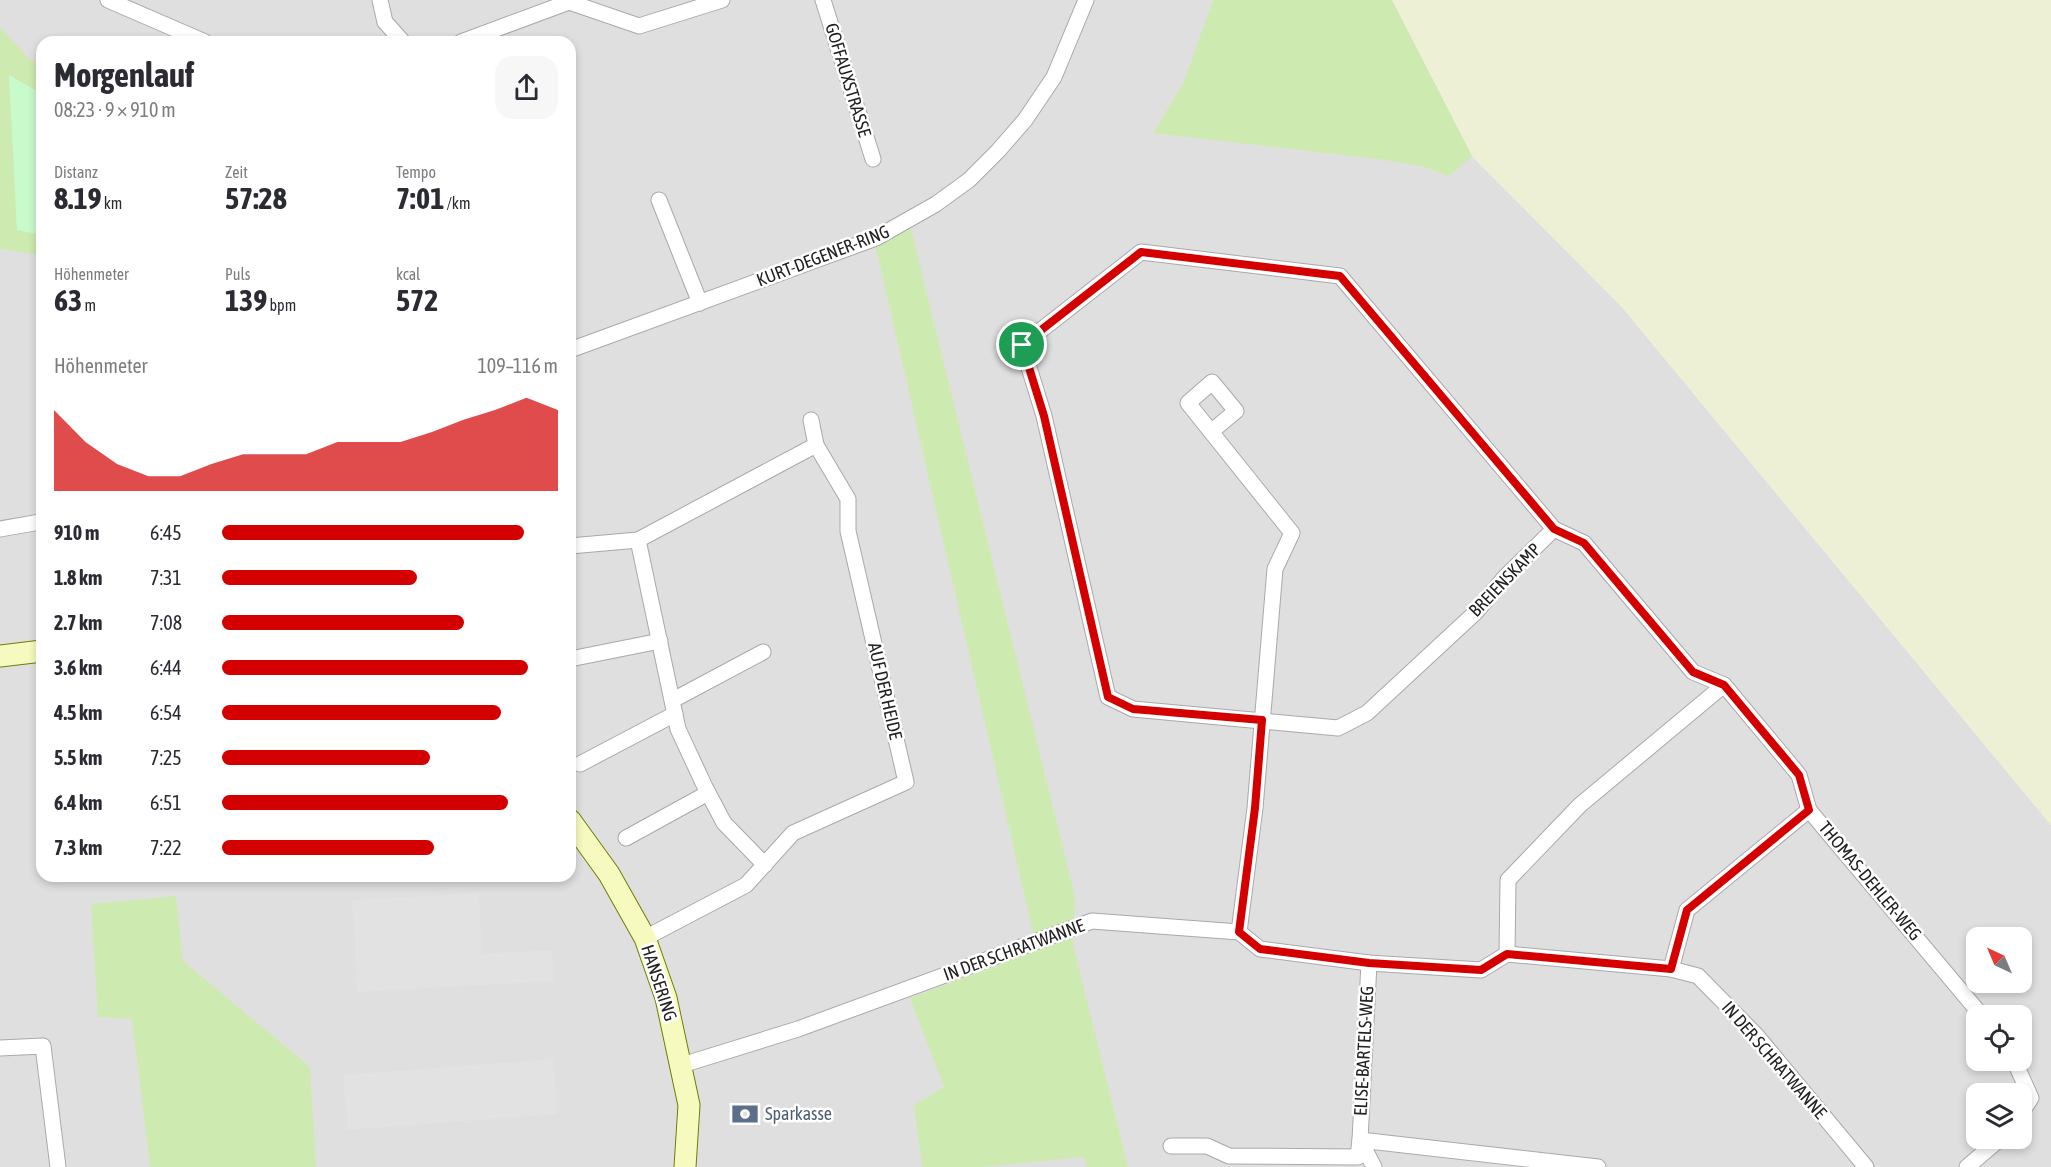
<!DOCTYPE html>
<html lang="de">
<meta charset="utf-8">
<style>
body{margin:0;font-family:"Asap Condensed",sans-serif;background:#f7f7f7;color:#2b2b33;height:100vh;display:flex;flex-direction:column;font-size:22px;white-space:nowrap}
*{box-sizing:border-box;margin:0}
p{font-size:20px;color:#7c7c81}
.icon{flex:none;width:33px;height:33px;fill:none;stroke:currentColor;stroke-width:2;stroke-linecap:round;stroke-linejoin:round}
.map{position:relative;flex:1;overflow:hidden}
.sheet{position:absolute;left:36px;top:36px;width:540px;height:846px;display:flex;flex-direction:column;background:#fff;border-radius:18px;box-shadow:0 3px 9px #0003}
.sheet>*{flex:none}
.needle{width:39px;rotate:316deg}
.fabs{position:absolute;left:1966px;top:927px;display:grid;gap:12px}
.fabs a{display:grid;place-items:center;width:66px;height:66px;border-radius:12px;background:#fff;box-shadow:0 3px 9px #0003;font-size:30px}
.pin{position:absolute;display:grid;place-items:center;width:51px;height:51px;color:#fff;margin:-26px;border:3px solid #fff;border-radius:50%;box-shadow:0 2px 6px #0007}
.round{display:grid;place-items:center;flex:none;width:63px;height:63px;border-radius:18px;background:#f7f7f7}
.head{display:flex;align-items:center;justify-content:space-between;height:102px;padding:0 18px}
h1{font-size:33px;font-weight:700;line-height:45px}
.stats{display:grid;grid-template-columns:repeat(3,1fr);gap:9px;height:102px;padding:6px 18px}
.stats div{display:grid;align-content:center}
.stats b{font-size:30px;font-weight:700}
.stats small{font-size:16px;font-weight:400}
.stats p{font-size:16px}
.chart{height:168px;padding:12px 18px}
.chart p{display:flex;justify-content:space-between}
.chart svg{width:100%;height:108px;margin-top:6px;fill:#d40000;opacity:.7}
ul{padding:0 18px;list-style:none;font-size:20px}
li{display:grid;grid-template-columns:96px 72px 1fr;align-items:center;height:45px}
li i{height:15px;border-radius:8px;background:#d40000}
.map>svg:first-child{display:block}
</style>
<div class="map">
<svg width="2051" height="1167" viewBox="0 0 2051 1167">
<rect width="100%" height="100%" fill="#f2efe9"/>
<!-- residential -->
<path fill="#e0dfdf" fill-rule="evenodd" d="M0,0H1392L1472,156L1621,306L2051,825V1167H0ZM42,42H570V876H42ZM1977,938H2022V982H1977ZM1977,1016H2022V1060H1977ZM1977,1094H2022V1138H1977Z"/>
<!-- farmland -->
<path fill="#eef0d5" d="M1392,0H2051V825L1621,306L1472,156Z"/>
<!-- grass -->
<g fill="#cdebb0">
<path d="M1213,0H1392L1472,156L1449,176L1424,167L1385,160L1153,133L1184,82Z"/>
<path d="M0,27L29,59L42,66V275L40,255L0,249Z"/>
<path d="M911,229L1075,897L1073,944L1128,1167H1087L1084,1157L983,1167H922L914,1105L944,1087L910,998L1037,950L875,244Z"/>
<path d="M176,896L183,961L310,1067L316,1167H150L132,1019L98,1017L91,904Z"/>
</g>
<!-- park -->
<path fill="#c8facc" d="M9,75L42,94V235L17,230Z"/>
<!-- parking -->
<g fill="#e2e2e2">
<path d="M479,893L482,954L552,950L554,981L357,992L352,900Z"/>
<path d="M553,1059L557,1114L347,1130L343,1075Z"/>
</g>
<g fill="none" stroke-linecap="round" stroke-linejoin="round">
<defs>
<g id="street">
<path d="M108,0L205,42"/>
<path d="M380,0L385,22L403,42"/>
<path d="M823,0L873,159"/>
<path d="M461,42L569,2L639,26L722,0"/>
<path d="M659,200L700,303"/>
<path d="M1141,252L1340,276L1554,529L1505,577L1476,612L1367,713L1338,728L1133,709L1108,697L1044,416L1022,345Z"/>
<path d="M570,350L876,238L936,204L969,180L998,151L1025,120L1054,77L1086,0"/>
<path d="M1212,431L1236,411L1212,382L1188,403L1292,533L1275,569L1255,808L1239,932"/>
<path d="M0,529L40,522"/>
<path d="M1554,529L1584,543L1693,672L1724,685L1799,775L1809,810L1982,1016"/>
<path d="M638,540L678,729L705,787L724,823L765,865"/>
<path d="M570,546L638,540L816,445L811,420"/>
<path d="M570,659L660,641"/>
<path d="M673,700L763,652"/>
<path d="M580,764L675,714"/>
<path d="M626,838L708,793"/>
<path d="M645,938L746,885L793,833L906,782L848,531V499L816,445"/>
<path d="M1507,954L1508,880L1580,805L1724,685"/>
<path d="M1369,963L1360,1140L1374,1167"/>
<path d="M1671,969L1687,910L1809,810"/>
<path d="M0,1048L43,1046L58,1167"/>
<path d="M2014,1060L2031,1098L2022,1112"/>
<path d="M682,1065L798,1029L1092,921L1239,932L1260,949L1369,963L1481,970L1507,954L1671,969L1698,976L1757,1036L1866,1167"/>
<path d="M1171,1146H1207L1229,1156L1358,1157L1360,1140L1598,1167"/>
<path d="M1967,1167L2001,1138"/>
</g>
<g id="secondary">
<path d="M0,656L42,651"/>
<path d="M570,820L609,874L645,938L666,998L689,1105L685,1167"/>
</g>
</defs>
<!-- street casing -->
<use href="#street" stroke="#a9a9a9" stroke-width="17"/>
<!-- secondary casing -->
<use href="#secondary" stroke="#707d05" stroke-width="23"/>
<!-- street -->
<use href="#street" stroke="#fff" stroke-width="15"/>
<!-- secondary -->
<use href="#secondary" stroke="#f7fabf" stroke-width="21"/>
</g>
<g fill="none" stroke-linecap="round" stroke-linejoin="round">
<defs>
<path id="route" d="M1141,252L1340,276L1554,529L1584,543L1693,672L1724,685L1799,775L1809,810L1687,910L1671,969L1507,954L1481,970L1369,963L1260,949L1239,932L1255,808L1262,720L1133,709L1108,697L1044,416L1022,345Z"/>
</defs>
<!-- route casing -->
<use href="#route" stroke="#fff" stroke-width="12"/>
<!-- route -->
<use href="#route" stroke="#d40000" stroke-width="8"/>
</g>
<!-- icons -->
<defs>
<symbol id="bank-bare" viewBox="-9 -9 18 18"><path d="M-6-4H6V4H-6ZM0-2.3a2.3 2.3 0 1 0 0 4.6a2.3 2.3 0 1 0 0-4.6Z" fill="#5c6f8a" stroke="#fff" stroke-width="2.5" paint-order="stroke"/></symbol>
</defs>
<g fill-rule="evenodd">
<use href="#bank-bare" x="726" y="1095" width="38" height="38"/>
</g>
<g text-anchor="middle" stroke-width="5" stroke-linejoin="round" paint-order="stroke">
<!-- street labels -->
<g font-size="18" fill="#222" stroke="#fff">
<text transform="translate(848 80) rotate(73)" y="6">GOFFAUXSTRASSE</text>
<text transform="translate(823 256) rotate(-21)" y="6">KURT-DEGENER-RING</text>
<text transform="translate(1505 580) rotate(-46)" y="6">BREIENSKAMP</text>
<text transform="translate(885 691) rotate(77)" y="6">AUF DER HEIDE</text>
<text transform="translate(1870 881) rotate(50)" y="6">THOMAS-DEHLER-WEG</text>
<text transform="translate(1014 950) rotate(-20)" y="6">IN DER SCHRATWANNE</text>
<text transform="translate(659 983) rotate(72)" y="6">HANSERING</text>
<text transform="translate(1364 1051) rotate(-87)" y="6">ELISE-BARTELS-WEG</text>
<text transform="translate(1774 1060) rotate(49)" y="6">IN DER SCHRATWANNE</text>
</g>
<!-- service labels -->
<g font-size="18" fill="#4e5e75" stroke="#fff" text-anchor="start">
<text x="765" y="1120">Sparkasse</text>
</g>
</g>
</svg>
<div class="fabs">
<a><svg class="needle" viewBox="-14 -14 28 28"><path d="M0-13l5 13h-10z" fill="#e53935"/><path d="M0 13l5-13h-10z" fill="#7c7c81"/></svg></a>
<a><svg class="icon" aria-label="locate" viewBox="0 0 24 24"><circle cx="12" cy="12" r="6"/><path d="M12 2v4M12 18v4M2 12h4M18 12h4"/></svg></a>
<a><svg class="icon" aria-label="layers" viewBox="0 0 24 24"><path d="M12 4l9 5-9 5-9-5zM3 14l9 5 9-5"/></svg></a>
</div>
<div class="pin" style="left:1022px;top:345px;background:#1e9e55"><svg class="icon" aria-label="arrive" viewBox="0 0 24 24"><path d="M6 21V4h12l-3 4 3 4H6"/></svg></div>
<section class="sheet">
<div class="head"><div><h1>Morgenlauf</h1><p>08:23 · 9 × 910 m</p></div><a class="round"><svg class="icon" aria-label="share" viewBox="0 0 24 24"><path d="M12 15V3M7 8l5-5 5 5M5 13v7h14v-7"/></svg></a></div>
<div class="stats">
<div><p>Distanz</p><b>8.19<small> km</small></b></div>
<div><p>Zeit</p><b>57:28</b></div>
<div><p>Tempo</p><b>7:01<small> /km</small></b></div>
</div>
<div class="stats">
<div><p>Höhenmeter</p><b>63<small> m</small></b></div>
<div><p>Puls</p><b>139<small> bpm</small></b></div>
<div><p>kcal</p><b>572</b></div>
</div>
<div class="chart"><p><span>Höhenmeter</span>109–116 m</p>
<svg viewBox="0 0 160 44" preserveAspectRatio="none"><path d="M0 44V11L10 24L20 33L30 38L40 38L50 33L60 29L70 29L80 29L90 24L100 24L110 24L120 20L130 15L140 11L150 6L160 11V44z"/></svg>
</div>
<ul>
<li><b>910 m</b>6:45<i style="width:90%"></i></li>
<li><b>1.8 km</b>7:31<i style="width:58%"></i></li>
<li><b>2.7 km</b>7:08<i style="width:72%"></i></li>
<li><b>3.6 km</b>6:44<i style="width:91%"></i></li>
<li><b>4.5 km</b>6:54<i style="width:83%"></i></li>
<li><b>5.5 km</b>7:25<i style="width:62%"></i></li>
<li><b>6.4 km</b>6:51<i style="width:85%"></i></li>
<li><b>7.3 km</b>7:22<i style="width:63%"></i></li>
</ul>
</section>
</div>
